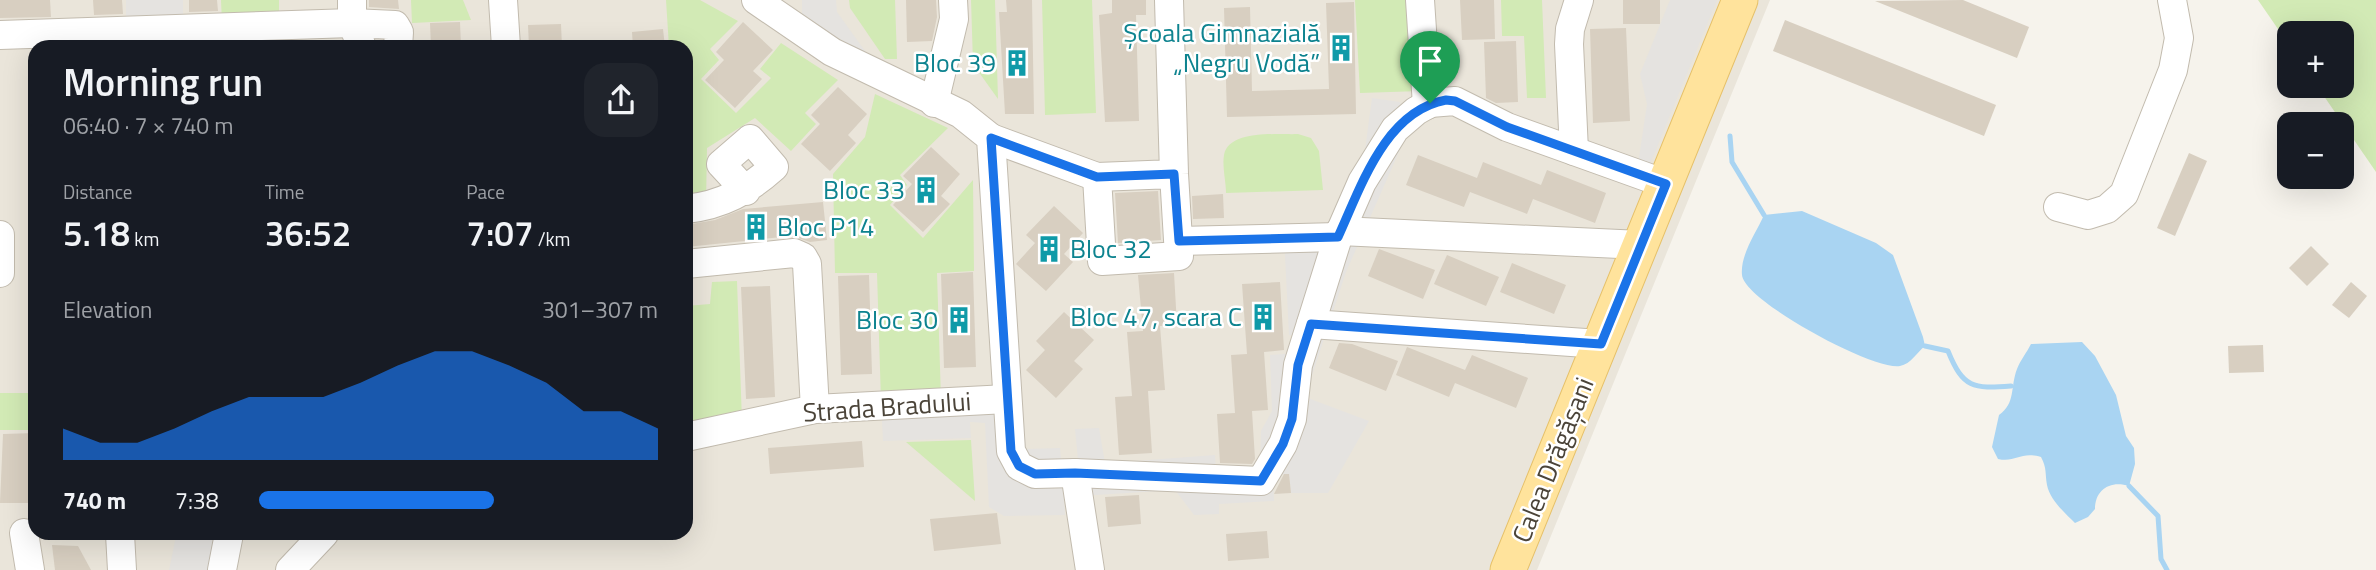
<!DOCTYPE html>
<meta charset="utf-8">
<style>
body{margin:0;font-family:"Titillium Web",sans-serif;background:#20242c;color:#f1f3f6;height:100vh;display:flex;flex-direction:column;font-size:26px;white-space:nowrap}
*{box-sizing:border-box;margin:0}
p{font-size:23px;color:#9ea1a6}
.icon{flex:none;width:38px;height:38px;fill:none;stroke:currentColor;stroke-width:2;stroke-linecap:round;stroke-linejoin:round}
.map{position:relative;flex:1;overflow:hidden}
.details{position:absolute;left:28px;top:40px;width:665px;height:500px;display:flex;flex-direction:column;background:#171b24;border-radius:21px;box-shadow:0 7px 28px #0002}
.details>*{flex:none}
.controls{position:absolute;left:2277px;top:21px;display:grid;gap:14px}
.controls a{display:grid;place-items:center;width:77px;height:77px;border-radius:14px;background:#171b24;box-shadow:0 7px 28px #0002;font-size:35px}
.pin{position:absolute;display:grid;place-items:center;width:60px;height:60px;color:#fff;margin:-72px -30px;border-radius:50% 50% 50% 0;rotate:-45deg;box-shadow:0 0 7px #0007}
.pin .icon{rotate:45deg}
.round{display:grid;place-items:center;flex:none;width:74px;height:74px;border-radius:21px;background:#20242c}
.headline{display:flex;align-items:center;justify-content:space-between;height:119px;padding:0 35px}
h1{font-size:38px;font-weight:600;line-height:52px}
.metrics{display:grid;grid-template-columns:repeat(3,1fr);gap:10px;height:119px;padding:7px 35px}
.metrics div{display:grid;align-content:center}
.metrics b{font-size:35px;font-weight:600}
.metrics small{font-size:19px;font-weight:400}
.metrics p{font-size:19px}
.chart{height:196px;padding:14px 35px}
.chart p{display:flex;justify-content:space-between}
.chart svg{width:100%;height:126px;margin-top:7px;fill:#1a73e8;opacity:.7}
ul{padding:0 35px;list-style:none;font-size:23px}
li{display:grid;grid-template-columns:112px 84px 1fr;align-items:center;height:52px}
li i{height:18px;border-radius:9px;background:#1a73e8}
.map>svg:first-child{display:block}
</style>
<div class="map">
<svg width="2376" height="570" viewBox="0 0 2376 570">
<rect width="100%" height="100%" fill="#f6f3ec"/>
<!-- residential -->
<path fill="#eae5da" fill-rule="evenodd" d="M0,0H1770L1537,570H0ZM35,47H686V534H35Z"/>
<!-- green -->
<g fill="#d2eab5">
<path d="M221,0H279V21L222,23Z"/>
<path d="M411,0H463L471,20L412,23Z"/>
<path d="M666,0H700L738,21L710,49L719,60L701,79L736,113L771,78L760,69L781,43L838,80L805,113L816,124L791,151L755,118L707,148L706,203L686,204V47H669Z"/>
<path d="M849,0H895L897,59H885L850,8Z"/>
<path d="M971,0H995L998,99L973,64Z"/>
<path d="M1042,0H1092L1096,113L1045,115Z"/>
<path d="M1355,0H1414L1421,91L1360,93Z"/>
<path d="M1501,0H1542L1546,98H1527L1524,36H1502Z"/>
<path d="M2258,0H2376V172L2317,86H2342V33H2289V45Z"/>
<path d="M875,94L948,128L900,175L907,185L890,205L923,238L973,180L974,271L937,273L941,399L881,401L877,273H835L833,174L865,137Z"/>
<path d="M1298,134L1311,138L1319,151L1323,190L1226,193C1226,182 1222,166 1224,155C1229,129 1279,135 1298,134Z"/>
<path d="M737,281L742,421L694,431L686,376V306L710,304L712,282Z"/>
<path d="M0,393H32L35,430H0Z"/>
<path d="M971,440L975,501L906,442Z"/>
</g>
<!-- parking -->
<g fill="#e5e3e0">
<path d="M126,0H183V24L126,25Z"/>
<path d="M802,0H836L837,12L875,65L802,18Z"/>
<path d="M1670,0H1717L1646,174L1637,171L1647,104L1640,74Z"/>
<path d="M1372,98L1400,102L1406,136L1346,272L1305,397L1369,421L1328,493H1291L1289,474L1273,475L1274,501L1219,504V514L1194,515L1175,490L1064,497L1065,515L1004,516L989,507L985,423L970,422L971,438L883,441L881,403L1022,396L1026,449L1060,448L1062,471L1079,470L1075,429L1099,428L1106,469L1122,462L1215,455L1216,476L1260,469L1261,431L1272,411L1270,355L1298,353L1299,336L1289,335L1284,236L1334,233L1362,172Z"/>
<path d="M176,536L222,537L220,570H169Z"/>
</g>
<!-- water -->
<g fill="#a9d4f2">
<path d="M1802,211L1876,243L1893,255L1923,337L1925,346C1917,352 1911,364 1900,366C1874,371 1744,301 1742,275C1740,255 1756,233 1764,215Z"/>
<path d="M2082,342L2095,356L2116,395L2126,436L2134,448L2135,464L2129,486C2111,480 2095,489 2095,509L2088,517L2075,523C2065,513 2050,500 2047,485C2045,474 2047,468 2041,457C2020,451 2016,463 1998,459L1992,447L1999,415C2016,403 2010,387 2017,369C2020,361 2027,352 2031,344Z"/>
</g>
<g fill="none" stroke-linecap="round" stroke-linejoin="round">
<!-- stream -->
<g stroke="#a9d4f2" stroke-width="5">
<path d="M1730,136L1732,162L1764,215"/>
<path d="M1925,346L1948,351C1963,388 1973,389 2011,386"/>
<path d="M2129,486L2158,516L2161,559L2167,570"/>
</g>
</g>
<!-- building -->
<g fill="#d8cfc1">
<path d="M0,0H50L51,17L0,18Z"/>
<path d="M93,0H122L123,14L94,15Z"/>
<path d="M189,0H217L218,11L189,12Z"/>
<path d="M369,0H398L399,9L369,7Z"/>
<path d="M906,0H936L937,17L932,41L907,42Z"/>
<path d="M1006,0H1032L1034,114H1005L999,12H1007Z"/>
<path d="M1112,0H1146V15H1136L1139,121L1105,122L1099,15L1112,13Z"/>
<path d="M1460,0H1494L1495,39L1462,40Z"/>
<rect x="1623" y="0" width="37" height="24"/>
<path d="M1963,0L2029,27L2017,58L1875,1Z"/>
<path d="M1354,2L1356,114L1227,117L1224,8L1250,7L1252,91L1329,89L1326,3Z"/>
<path d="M1785,20L1996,105L1984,136L1773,51Z"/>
<path d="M460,22L461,47H431L430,23Z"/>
<path d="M743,22L773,50L753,71L762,79L735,108L705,80L724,60L716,52Z"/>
<path d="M561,24L562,47H529L528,25Z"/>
<path d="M1626,28L1630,121L1593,123L1590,29Z"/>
<path d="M663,29L665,47H633L632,32Z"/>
<path d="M1516,41L1518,102L1496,103L1486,98L1484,42Z"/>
<path d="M838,87L867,114L848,135L856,143L830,171L801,144L820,124L811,115Z"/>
<path d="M931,147L960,174L941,196L950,204L923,232L893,205L912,184L903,176Z"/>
<path d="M2189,153L2207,161L2175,236L2157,228Z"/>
<path d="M1418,155L1477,178L1483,162L1541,185L1547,170L1606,193L1595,223L1533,199L1527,214L1470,192L1464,207L1406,185Z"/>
<path d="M1158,191L1161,240L1118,243L1115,193Z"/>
<path d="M1223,194L1224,218L1193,219L1192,196Z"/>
<path d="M823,202L827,240L810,242L792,236L686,247V225L715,220L743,209Z"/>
<path d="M1054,206L1083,233L1064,254L1073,262L1046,291L1016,264L1035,243L1026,235Z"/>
<path d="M2311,246L2329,264L2307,286L2289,268Z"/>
<path d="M1379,249L1435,270L1423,299L1368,276Z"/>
<path d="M1447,255L1499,277L1486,306L1434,284Z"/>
<path d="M1512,263L1566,285L1554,314L1500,292Z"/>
<path d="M973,272L976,367L944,368L941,274Z"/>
<path d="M1174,273L1177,325L1160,326L1165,390L1148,391L1152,453L1119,455L1115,397L1132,396L1127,332L1143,331L1138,275Z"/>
<path d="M869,275L872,374L841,375L838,276Z"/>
<path d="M1280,282L1284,350L1264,352L1268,410L1252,411L1255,459L1252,464L1220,463L1217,414L1235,413L1231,355L1247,354L1242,284Z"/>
<path d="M2351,282L2367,296L2349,318L2332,305Z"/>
<path d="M770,286L775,397L746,399L741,287Z"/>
<path d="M1064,312L1094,340L1074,361L1083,369L1056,398L1026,370L1045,350L1036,341Z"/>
<path d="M1339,343L1352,344L1398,361L1386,391L1329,368Z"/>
<path d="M2263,345L2264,372L2229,373L2228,346Z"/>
<path d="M1407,347L1465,370L1472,355L1528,378L1516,408L1455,383L1449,397L1396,375Z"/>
<path d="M35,433V503H0L3,434Z"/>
<path d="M862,441L864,467L770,474L768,448Z"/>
<path d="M1284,474H1289L1291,493L1274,494Z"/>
<path d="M1139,495L1141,524L1108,527L1105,497Z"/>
<path d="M997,513L1001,544L934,551L930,519Z"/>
<path d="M1267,531L1269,558L1228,561L1226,534Z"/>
<path d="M52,545L78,546L91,570H55Z"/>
</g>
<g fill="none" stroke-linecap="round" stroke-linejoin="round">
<defs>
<g id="minor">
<path d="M503,0L506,47"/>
<path d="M756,0L832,52L961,114L991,138L1011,451L1019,466L1035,474L1075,473L1261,481L1283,444L1292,419L1298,365L1338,237L1362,182L1395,129L1416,111L1430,103L1455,101L1507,127L1666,184"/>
<path d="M1169,0L1174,174L1179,256L1102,261L1097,177L1174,174"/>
<path d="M1420,0L1427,105"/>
<path d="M0,35L352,23V0"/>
<path d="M362,47L352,23L395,25L399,32L398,47"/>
<path d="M934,103L954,19L953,0"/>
<path d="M991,138L1097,177"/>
<path d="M1574,151L1569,44L1570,29L1579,0"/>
<path d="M2058,207L2088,215L2107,209L2124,194L2173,70L2179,38L2172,0"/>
<path d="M686,209C723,205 747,191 774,167L750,139L721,164L746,191"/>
<path d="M1340,231L1641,245"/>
<path d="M0,235V273"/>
<path d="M1179,241L1338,237"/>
<path d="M686,264L794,253L803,257L807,264L815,409"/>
<path d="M1311,324L1600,344"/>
<path d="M686,437L815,409L1007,399"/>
<path d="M1075,473L1090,570"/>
<path d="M24,533L30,570"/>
<path d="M120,534L122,570"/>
<path d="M222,570L229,534"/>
<path d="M290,570L324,534"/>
</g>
<path id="major" d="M1508,570L1740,0"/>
</defs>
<!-- minor casing -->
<use href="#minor" stroke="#c2bbae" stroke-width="30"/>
<!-- major casing -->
<use href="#major" stroke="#e6c16a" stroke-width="37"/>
<!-- minor -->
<use href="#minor" stroke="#fff" stroke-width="28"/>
<!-- major -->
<use href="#major" stroke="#ffe39c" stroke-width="35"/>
</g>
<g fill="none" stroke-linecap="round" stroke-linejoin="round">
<defs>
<path id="route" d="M1446,100L1455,101L1507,127L1666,184L1601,344L1311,324L1298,365L1292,419L1283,444L1261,481L1075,473L1035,474L1019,466L1011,451L991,138L1097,177L1174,174L1179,241L1338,237C1361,187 1385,111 1446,100Z"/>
</defs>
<!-- route casing -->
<use href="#route" stroke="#fff" stroke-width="14"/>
<!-- route -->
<use href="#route" stroke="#1a73e8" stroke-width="9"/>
</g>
<!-- icons -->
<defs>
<symbol id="building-bare" viewBox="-9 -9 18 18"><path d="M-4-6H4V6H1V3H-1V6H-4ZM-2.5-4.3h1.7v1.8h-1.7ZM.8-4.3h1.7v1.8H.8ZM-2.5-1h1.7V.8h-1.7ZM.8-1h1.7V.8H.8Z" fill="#0f9aa8" stroke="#fff" stroke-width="2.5" paint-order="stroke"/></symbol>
</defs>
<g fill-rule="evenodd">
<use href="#building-bare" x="1322" y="29" width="38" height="38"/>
<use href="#building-bare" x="998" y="44" width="38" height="38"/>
<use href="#building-bare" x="907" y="171" width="38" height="38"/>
<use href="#building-bare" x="737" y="208" width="38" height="38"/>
<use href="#building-bare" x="1030" y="230" width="38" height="38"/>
<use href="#building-bare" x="1244" y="298" width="38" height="38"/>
<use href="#building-bare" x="940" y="301" width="38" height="38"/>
</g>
<g text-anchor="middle" stroke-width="5" stroke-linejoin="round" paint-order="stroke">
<!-- culture labels -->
<g font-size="26" fill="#0d838f" stroke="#fff" text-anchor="end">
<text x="1320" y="42">Școala Gimnazială<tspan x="1320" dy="30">„Negru Vodă”</tspan></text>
<text x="996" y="72">Bloc 39</text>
<text x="905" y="199">Bloc 33</text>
<text x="777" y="236" text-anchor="start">Bloc P14</text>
<text x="1070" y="258" text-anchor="start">Bloc 32</text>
<text x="1242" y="326">Bloc 47, scara C</text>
<text x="938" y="329">Bloc 30</text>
</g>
<!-- street labels -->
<g font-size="26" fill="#4b4439" stroke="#fff">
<text transform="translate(887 407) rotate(-4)" y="9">Strada Bradului</text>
<text transform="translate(1553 460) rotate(-68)" y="9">Calea Drăgășani</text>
</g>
</g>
</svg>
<div class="controls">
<a>+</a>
<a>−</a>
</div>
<div class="pin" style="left:1430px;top:103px;background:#1e9e55"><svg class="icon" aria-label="arrive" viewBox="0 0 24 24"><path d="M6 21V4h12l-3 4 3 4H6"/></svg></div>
<section class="details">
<div class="headline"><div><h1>Morning run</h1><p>06:40 · 7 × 740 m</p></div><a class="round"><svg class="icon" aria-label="share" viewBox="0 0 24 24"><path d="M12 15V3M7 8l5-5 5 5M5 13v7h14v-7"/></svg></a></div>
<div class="metrics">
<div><p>Distance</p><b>5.18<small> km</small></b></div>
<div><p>Time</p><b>36:52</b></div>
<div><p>Pace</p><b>7:07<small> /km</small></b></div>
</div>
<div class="chart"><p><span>Elevation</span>301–307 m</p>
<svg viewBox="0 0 160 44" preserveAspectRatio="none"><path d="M0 44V33L10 38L20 38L30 33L40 27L50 22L60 22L70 22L80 17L90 11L100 6L110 6L120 11L130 17L140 27L150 27L160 33V44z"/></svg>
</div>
<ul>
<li><b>740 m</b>7:38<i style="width:59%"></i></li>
</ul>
</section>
</div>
